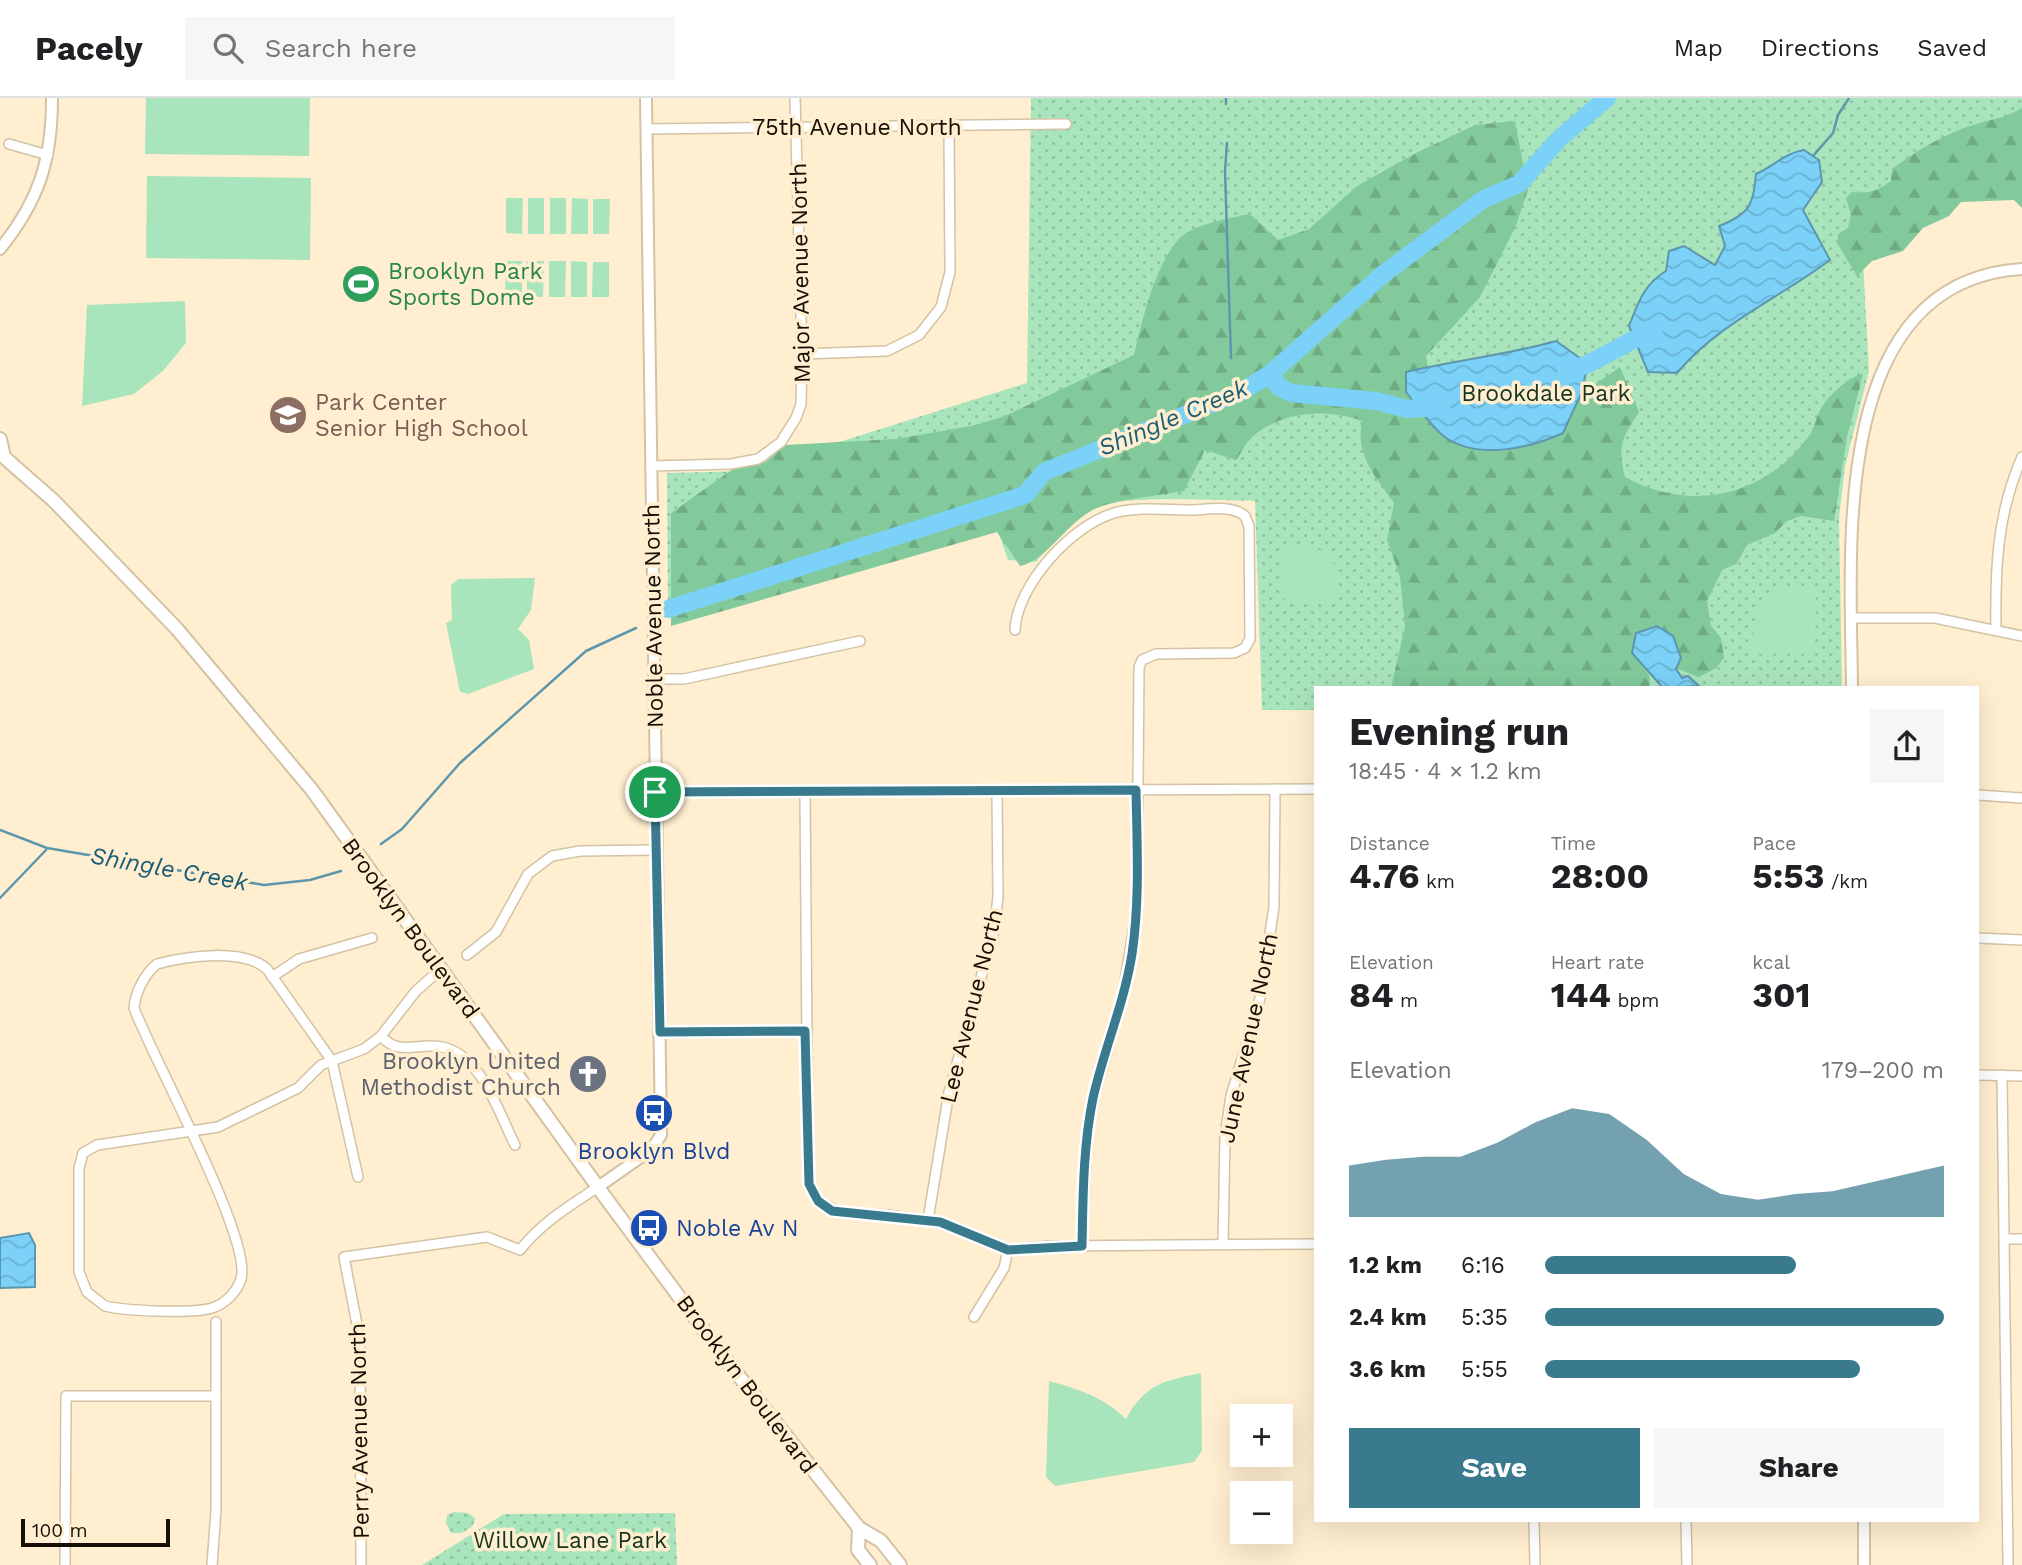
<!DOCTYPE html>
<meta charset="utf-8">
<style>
body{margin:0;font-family:"Work Sans",sans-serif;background:#f6f6f6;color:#202124;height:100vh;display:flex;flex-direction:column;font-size:26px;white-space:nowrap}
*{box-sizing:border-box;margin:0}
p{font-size:23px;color:#757577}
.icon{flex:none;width:38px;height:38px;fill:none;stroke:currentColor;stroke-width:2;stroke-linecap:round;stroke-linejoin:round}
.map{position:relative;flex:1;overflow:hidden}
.panel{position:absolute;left:1314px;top:588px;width:665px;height:836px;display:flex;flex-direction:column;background:#fff;border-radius:0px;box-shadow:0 7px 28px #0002}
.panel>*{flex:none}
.controls{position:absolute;left:1230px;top:1306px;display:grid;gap:14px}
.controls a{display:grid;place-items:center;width:63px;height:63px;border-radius:0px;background:#fff;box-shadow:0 7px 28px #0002;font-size:35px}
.scale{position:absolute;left:21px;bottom:18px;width:149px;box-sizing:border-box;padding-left:7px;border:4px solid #150f05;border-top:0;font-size:19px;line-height:24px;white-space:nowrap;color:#150f05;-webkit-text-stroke:5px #ffeecf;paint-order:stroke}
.pin{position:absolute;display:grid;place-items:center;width:60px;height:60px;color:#fff;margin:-30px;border:4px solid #fff;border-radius:50%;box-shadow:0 2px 7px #0007}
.round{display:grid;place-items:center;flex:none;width:74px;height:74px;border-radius:0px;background:#f6f6f6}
.summary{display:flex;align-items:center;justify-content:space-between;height:119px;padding:0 35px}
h1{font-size:38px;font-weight:700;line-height:52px}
.stats{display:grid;grid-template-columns:repeat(3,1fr);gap:10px;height:119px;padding:7px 35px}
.stats div{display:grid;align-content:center}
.stats b{font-size:35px;font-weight:700}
.stats small{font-size:19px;font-weight:400}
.stats p{font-size:19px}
.chart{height:196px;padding:14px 35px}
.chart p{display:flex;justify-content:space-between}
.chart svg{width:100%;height:126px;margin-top:7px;fill:#3a7a8e;opacity:.7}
.button{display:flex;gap:14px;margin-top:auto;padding:14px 35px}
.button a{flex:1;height:80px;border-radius:0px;background:#3a7a8e;color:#fff;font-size:28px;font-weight:700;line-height:80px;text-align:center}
.button a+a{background:#f6f6f6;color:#202124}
ul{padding:0 35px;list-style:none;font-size:23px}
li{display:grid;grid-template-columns:112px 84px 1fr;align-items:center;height:52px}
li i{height:18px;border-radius:9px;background:#3a7a8e}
header{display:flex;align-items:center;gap:42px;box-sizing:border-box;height:98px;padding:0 35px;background:#fff;border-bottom:2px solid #e0e0e0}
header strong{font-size:33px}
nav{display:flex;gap:38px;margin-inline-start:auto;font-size:24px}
.search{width:490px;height:63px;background:#f6f6f6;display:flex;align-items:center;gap:18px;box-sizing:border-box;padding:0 24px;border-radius:0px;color:#757577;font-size:26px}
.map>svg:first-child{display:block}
</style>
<header>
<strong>Pacely</strong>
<div class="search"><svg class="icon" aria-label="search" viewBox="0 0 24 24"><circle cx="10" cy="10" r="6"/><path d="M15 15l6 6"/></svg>Search here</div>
<nav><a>Map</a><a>Directions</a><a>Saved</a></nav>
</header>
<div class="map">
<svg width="2022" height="1467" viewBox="0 0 2022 1467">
<defs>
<pattern id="green-dots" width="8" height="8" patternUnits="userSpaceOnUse" patternTransform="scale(1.75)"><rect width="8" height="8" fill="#a9e5bc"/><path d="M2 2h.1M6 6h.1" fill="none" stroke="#91c3a0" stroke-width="1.8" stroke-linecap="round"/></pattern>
<pattern id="forest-firs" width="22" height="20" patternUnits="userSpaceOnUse" patternTransform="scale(1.75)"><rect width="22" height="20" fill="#82ca9b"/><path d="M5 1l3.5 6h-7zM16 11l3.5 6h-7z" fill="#6fac84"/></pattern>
<pattern id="water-waves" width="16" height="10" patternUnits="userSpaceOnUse" patternTransform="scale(1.75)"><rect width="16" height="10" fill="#7bd1f7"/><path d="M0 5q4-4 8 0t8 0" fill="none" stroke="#69b2d2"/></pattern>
</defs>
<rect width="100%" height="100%" fill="#ffeecf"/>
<!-- green -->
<g fill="url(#green-dots)">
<path d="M1031,0H2022V71L1919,102L1862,144L1869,273L1845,368L1839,421L1842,590H1316V612H1262L1255,403C1222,403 1126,397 1100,408C1073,419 1054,442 1036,464L1008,462L990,411L668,514L667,375L747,373L1027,285Z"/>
<path d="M453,1414L468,1415L475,1420L473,1428L462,1435H451L446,1425L447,1417Z"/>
<path d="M675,1415L677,1467H422L504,1416Z"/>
</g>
<!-- forest -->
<g fill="url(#forest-firs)">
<path d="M2022,10V110L2014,102L1961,104L1949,118L1923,130L1903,153L1872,163L1857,178L1837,145L1838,136L1848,130L1851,116L1846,100L1852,94C1868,96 1878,93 1891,83L1892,71C1914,54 1943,37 1970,28C1990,21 2003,21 2022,10Z"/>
<path d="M1515,23L1528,92L1515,130L1480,199L1426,258L1428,269L1406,275V294C1418,309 1431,329 1446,340C1480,362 1530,350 1563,335L1581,296L1620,269L1639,314C1622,340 1617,348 1625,379C1690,415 1765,399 1809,338C1815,330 1816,318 1822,309C1830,296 1848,279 1863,276L1847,339L1834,423L1801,418L1787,423L1775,435L1747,447L1736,466L1722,472L1707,503L1711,528L1721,540L1724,560L1716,570L1699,579L1632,554L1649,577L1650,590H1391L1405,528L1400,479L1387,442L1394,405C1375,378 1355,357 1362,323C1327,310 1282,313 1252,339C1246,345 1241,355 1236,362L1205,352L1184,393C1157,398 1123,400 1097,410C1068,422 1046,464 1020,468L997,434L671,528V415L733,371L765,364L786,347L895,341L972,328L1005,318L1134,257C1142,223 1155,167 1179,141C1193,126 1231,120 1250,116L1278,142L1309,131L1357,88L1416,55L1475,27Z"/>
</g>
<!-- pitch -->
<g fill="#a9e5bc">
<path d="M146,0H310L309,58L145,56Z"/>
<path d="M147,78L311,80L310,162L146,160Z"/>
<path d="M506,100H523L522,136L506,135Z"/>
<rect x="528" y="100" width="16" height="36"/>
<rect x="550" y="100" width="16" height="36"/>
<path d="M572,100L588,101V136H571Z"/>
<path d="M593,101H610L609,136H593Z"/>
<path d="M506,163H522V198H505Z"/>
<path d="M527,163H544L543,199L527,198Z"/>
<path d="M549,163H566L565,199H549Z"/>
<path d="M571,163L587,164V199H571Z"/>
<path d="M593,164H609V199H592Z"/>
<path d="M185,203L186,245L163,273L134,296L82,308L87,207Z"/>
<path d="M1307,448L1328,455L1337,471L1338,505L1284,501L1283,449Z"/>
<path d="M535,480L531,512L518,531L529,542L534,571L468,596L460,594L446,525L452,522L451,487L458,481Z"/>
<path d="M1783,489L1816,491L1815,556H1752C1753,521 1756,511 1783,489Z"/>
<path d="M1201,1275L1202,1353L1194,1364L1055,1388L1046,1379L1049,1283C1078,1291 1104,1299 1126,1321C1145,1286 1163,1283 1201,1275Z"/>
</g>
<!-- water -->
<g fill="url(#water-waves)" stroke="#5c97ae" stroke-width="2">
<path d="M1804,52L1819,62L1822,84L1803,112L1830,162C1778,201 1719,225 1677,275L1648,274L1629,228C1638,205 1644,186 1666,173L1669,153L1684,148L1715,167L1725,148L1719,128C1750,116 1753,107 1756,76C1774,68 1785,55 1804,52Z"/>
<path d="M1556,243L1588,266L1581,296L1563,335C1530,350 1480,362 1446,340C1431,329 1418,309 1406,294V274C1456,262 1507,257 1556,243Z"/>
<path d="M1657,528L1673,538L1681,560L1676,571L1682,580L1688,578L1699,588L1663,590L1632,555L1636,535Z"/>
<path d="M29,1135L35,1147V1189L0,1190V1140Z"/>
</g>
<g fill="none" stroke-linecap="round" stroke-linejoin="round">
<!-- stream -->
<g stroke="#5c97ae" stroke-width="2.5">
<path d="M1226,0V6"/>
<path d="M1227,45L1225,73L1231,260"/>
<path d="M1813,58L1833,35L1838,17L1849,0"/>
<path d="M1236,282L1241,294"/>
<path d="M0,732L47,750L264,787L310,782L341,773"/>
<path d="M381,746L402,731L460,665L586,553L636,530"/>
<path d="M0,800L46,752"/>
</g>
<!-- river -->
<g stroke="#7bd1f7" stroke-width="18">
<path d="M1566,273L1588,266L1654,231"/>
<path d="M1270,276L1279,289L1291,295L1376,303L1407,311L1441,309"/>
<path d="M668,511L1025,397L1044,374L1241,294L1270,276L1382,177L1484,101L1519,86L1560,40L1607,0"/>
</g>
<defs>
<g id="minor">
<path d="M647,31L1066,26"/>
<path d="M9,46L48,57"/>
<path d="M802,256L887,253L919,237L941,209L950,174L949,29"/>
<path d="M651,368L731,366L758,361L781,344L796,320L801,306L802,256L795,0"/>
<path d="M1851,520H1935L2022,538"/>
<path d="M1015,532C1017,487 1071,428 1114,415C1139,408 1168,412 1194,412C1210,411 1232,407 1245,418L1249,428L1250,541L1245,550L1234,555L1156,556L1142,562L1139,569L1137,810L1122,902L1094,998L1087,1038L1082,1148"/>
<path d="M1996,532C1995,471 1997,416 2022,359"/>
<path d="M653,581H684L860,543"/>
<path d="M655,694L1316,691"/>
<path d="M805,694L808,1076L809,1086L818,1103L840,1115L888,1117L940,1124L1008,1152L1048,1148L1316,1146"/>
<path d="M1978,697L2022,700"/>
<path d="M1978,840L2022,842"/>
<path d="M467,857L496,834L528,776L552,758L580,753L656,752"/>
<path d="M272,879L299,861L372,840"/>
<path d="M660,935L805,933"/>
<path d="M381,938C399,959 419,944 442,949C482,957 499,1016 515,1047"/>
<path d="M1978,977L2022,978"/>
<path d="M2002,977L2008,1467"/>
<path d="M358,1079L332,963L267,871C243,850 187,858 157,866C145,875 135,895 134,910C152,959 253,1142 241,1181C237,1194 225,1206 212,1210C192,1216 127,1213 105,1208L87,1194L79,1174V1070L83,1055L97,1047L192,1033L218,1029L298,990L321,967L364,951L381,938L416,893L441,871"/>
<path d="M928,1122L949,994L994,833L998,799L997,694"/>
<path d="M2004,1141H2022"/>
<path d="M1223,1146L1225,1038L1231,998L1260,900L1274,809L1275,691"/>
<path d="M974,1219L1004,1170L1008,1152"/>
<path d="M1534,1423L1535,1467"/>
<path d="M1686,1423L1687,1467"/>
<path d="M65,1467L66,1298H216"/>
<path d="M212,1467L216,1412V1224"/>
<path d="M361,1467L360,1242L344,1159L487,1139L520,1152C542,1124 568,1109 598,1089"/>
</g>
<g id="tertiary">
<path d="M0,151C39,103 52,62 52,0"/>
<path d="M1852,590C1851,455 1827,183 2022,171"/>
<path d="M598,1089L651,1052L661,1037L646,0"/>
<path d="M1864,1423V1467"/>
</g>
<g id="secondary">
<path d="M0,341L4,359L54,403L177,531L312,692L605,1099L723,1258L859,1430L881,1443L900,1467"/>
<path d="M859,1430L858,1452L870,1467"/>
</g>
</defs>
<!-- minor casing -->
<use href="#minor" stroke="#d3c3a4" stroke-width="12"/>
<!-- tertiary casing -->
<use href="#tertiary" stroke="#d3c3a4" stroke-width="14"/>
<!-- secondary casing -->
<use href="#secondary" stroke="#d3c3a4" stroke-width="16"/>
<!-- minor -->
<use href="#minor" stroke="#fff" stroke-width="9"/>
<!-- tertiary -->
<use href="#tertiary" stroke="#fff" stroke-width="10"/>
<!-- secondary -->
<use href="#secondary" stroke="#fff" stroke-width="12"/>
</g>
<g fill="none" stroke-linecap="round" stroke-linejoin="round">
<defs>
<path id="route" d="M1136,692C1137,747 1140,802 1132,856C1124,906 1104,951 1093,1000C1083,1049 1083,1099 1082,1148L1008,1152L940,1124L832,1113L818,1103L809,1086L805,933L660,934L655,694Z"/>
</defs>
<!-- route casing -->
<use href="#route" stroke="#fff" stroke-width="14"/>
<!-- route -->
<use href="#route" stroke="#3a7a8e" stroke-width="9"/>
</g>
<!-- icons -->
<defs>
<symbol id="stadium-disc" viewBox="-11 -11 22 22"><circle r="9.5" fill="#2e9e5b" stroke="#ffeecf"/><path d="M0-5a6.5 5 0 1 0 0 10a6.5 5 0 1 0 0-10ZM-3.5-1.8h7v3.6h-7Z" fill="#fff"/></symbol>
<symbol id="school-disc" viewBox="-11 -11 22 22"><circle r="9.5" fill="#8d6e63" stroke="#ffeecf"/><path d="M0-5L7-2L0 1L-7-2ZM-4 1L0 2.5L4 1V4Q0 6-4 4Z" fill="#fff"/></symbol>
<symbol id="church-disc" viewBox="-11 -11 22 22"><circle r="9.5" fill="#6b7280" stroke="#ffeecf"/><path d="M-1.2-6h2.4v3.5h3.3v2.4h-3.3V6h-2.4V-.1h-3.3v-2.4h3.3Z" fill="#fff"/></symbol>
<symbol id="bus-disc" viewBox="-11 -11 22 22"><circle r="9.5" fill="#1a4fb4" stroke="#ffeecf"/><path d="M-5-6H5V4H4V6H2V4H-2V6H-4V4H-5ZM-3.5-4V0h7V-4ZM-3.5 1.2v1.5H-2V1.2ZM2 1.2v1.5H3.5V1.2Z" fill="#fff"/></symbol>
</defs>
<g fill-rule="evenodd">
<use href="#stadium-disc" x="339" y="164" width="44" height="44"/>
<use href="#school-disc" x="266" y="295" width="44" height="44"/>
<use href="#church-disc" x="566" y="954" width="44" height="44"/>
<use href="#bus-disc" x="632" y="993" width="44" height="44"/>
<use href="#bus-disc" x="627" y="1108" width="44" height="44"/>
</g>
<g text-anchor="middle" stroke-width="7" stroke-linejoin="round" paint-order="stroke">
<!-- street labels -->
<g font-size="23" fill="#150f05" stroke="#ffeecf">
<text x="857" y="37">75th Avenue North</text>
<text transform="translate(800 175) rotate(-91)" y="8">Major Avenue North</text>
<text transform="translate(653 518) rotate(-91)" y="8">Noble Avenue North</text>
<text transform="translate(411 830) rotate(54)" y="8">Brooklyn Boulevard</text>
<text transform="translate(971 908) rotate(-76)" y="8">Lee Avenue North</text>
<text transform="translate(1248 940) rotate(-78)" y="8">June Avenue North</text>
<text transform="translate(747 1286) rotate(53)" y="8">Brooklyn Boulevard</text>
<text transform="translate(359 1333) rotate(-91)" y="8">Perry Avenue North</text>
</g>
<!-- leisure labels -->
<g font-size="23" fill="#27864d" stroke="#ffeecf" text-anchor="start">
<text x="388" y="181">Brooklyn Park<tspan x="388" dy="26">Sports Dome</tspan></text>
</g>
<!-- park labels -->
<g font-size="23" fill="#153521" stroke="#ffeecf">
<text x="1546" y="303">Brookdale Park</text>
<text x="570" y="1450">Willow Lane Park</text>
</g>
<!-- education labels -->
<g font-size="23" fill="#785e54" stroke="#ffeecf" text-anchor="start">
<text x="315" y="312">Park Center<tspan x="315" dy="26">Senior High School</tspan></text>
</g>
<!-- worship labels -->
<g font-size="23" fill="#5b616d" stroke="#ffeecf" text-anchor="end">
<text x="561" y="971">Brooklyn United<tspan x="561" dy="26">Methodist Church</tspan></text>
</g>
<!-- transit labels -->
<g font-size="23" fill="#164399" stroke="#ffeecf">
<text x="654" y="1061">Brooklyn Blvd</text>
<text x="676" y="1138" text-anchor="start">Noble Av N</text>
</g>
<!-- water labels -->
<g font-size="24" font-style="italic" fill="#1a5d77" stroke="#ffeecf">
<text transform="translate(1173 320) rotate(-23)" y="8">Shingle Creek</text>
<text transform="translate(169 771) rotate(10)" y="8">Shingle Creek</text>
</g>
</g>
</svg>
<div class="controls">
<a>+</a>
<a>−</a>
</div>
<div class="scale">100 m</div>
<div class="pin" style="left:655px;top:694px;background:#1e9e55"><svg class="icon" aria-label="arrive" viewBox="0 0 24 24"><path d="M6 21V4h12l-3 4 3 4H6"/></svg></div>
<section class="panel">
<div class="summary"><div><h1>Evening run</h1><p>18:45 · 4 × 1.2 km</p></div><a class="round"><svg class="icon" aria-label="share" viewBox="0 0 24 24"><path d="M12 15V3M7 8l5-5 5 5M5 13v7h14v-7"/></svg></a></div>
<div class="stats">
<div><p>Distance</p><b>4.76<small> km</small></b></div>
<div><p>Time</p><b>28:00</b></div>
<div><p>Pace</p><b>5:53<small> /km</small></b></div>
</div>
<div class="stats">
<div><p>Elevation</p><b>84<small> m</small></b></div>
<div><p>Heart rate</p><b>144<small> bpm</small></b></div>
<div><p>kcal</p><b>301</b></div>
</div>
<div class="chart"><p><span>Elevation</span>179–200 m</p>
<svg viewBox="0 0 160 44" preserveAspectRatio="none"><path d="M0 44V26L10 24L20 23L30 23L40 18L50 11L60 6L70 8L80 17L90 29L100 36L110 38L120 36L130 35L140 32L150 29L160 26V44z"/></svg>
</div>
<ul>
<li><b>1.2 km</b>6:16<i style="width:63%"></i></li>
<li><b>2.4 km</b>5:35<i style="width:100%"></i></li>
<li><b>3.6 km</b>5:55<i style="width:79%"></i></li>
</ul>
<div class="button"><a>Save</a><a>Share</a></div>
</section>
</div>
